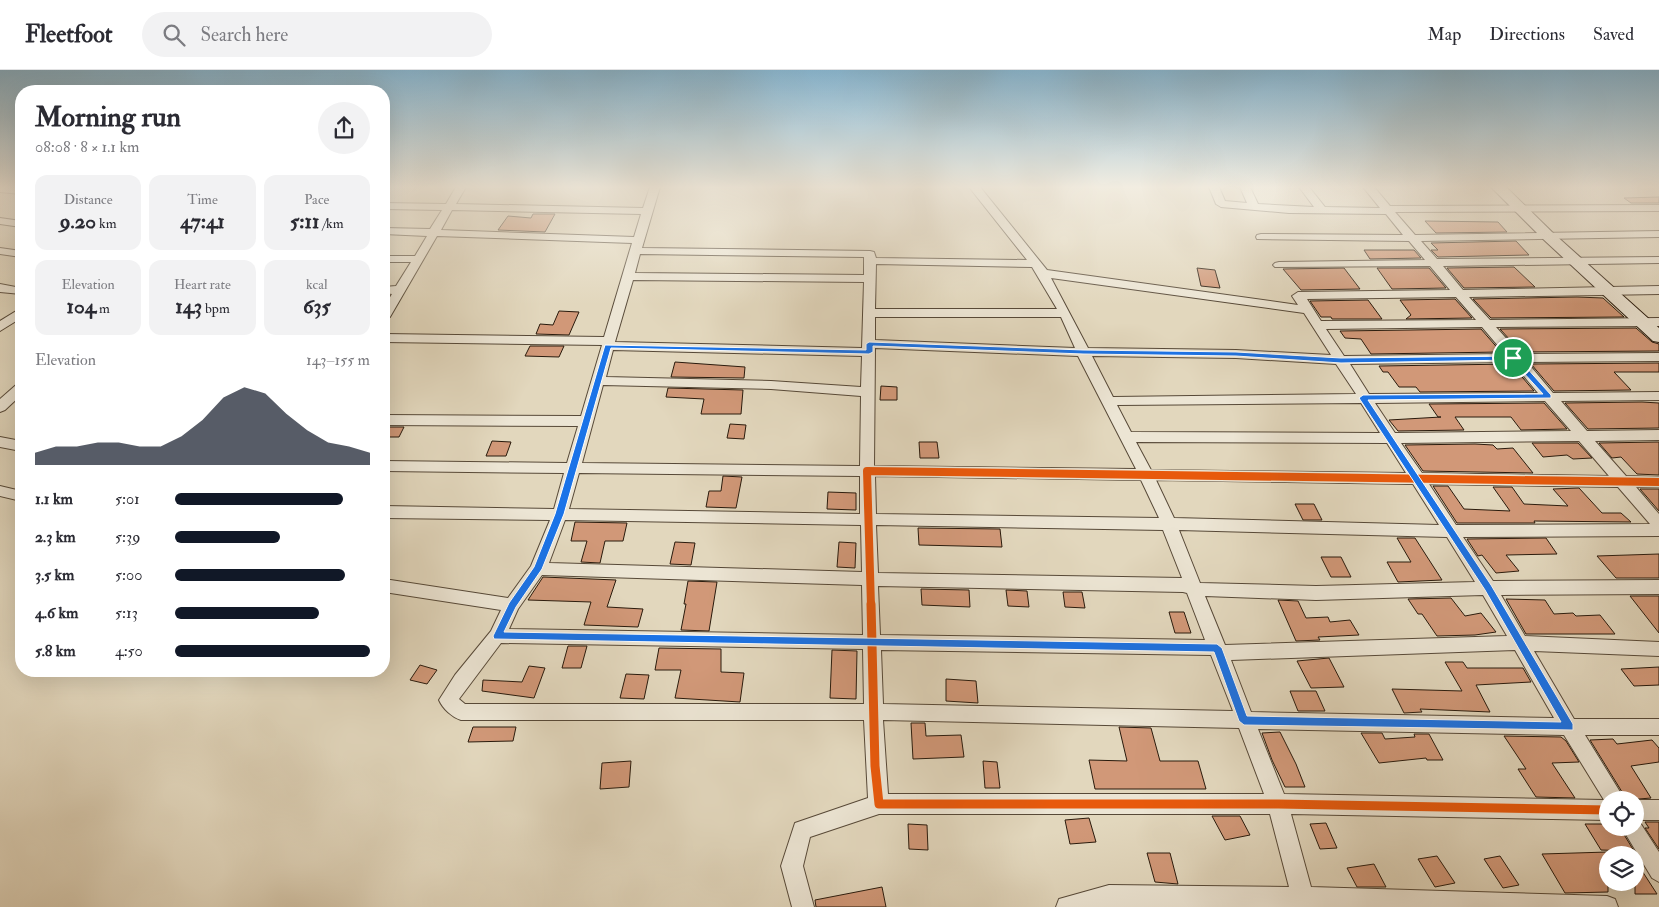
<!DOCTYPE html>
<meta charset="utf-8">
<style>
body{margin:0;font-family:"IM FELL Double Pica",serif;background:#f2f2f3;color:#2b2b33;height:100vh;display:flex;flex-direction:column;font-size:19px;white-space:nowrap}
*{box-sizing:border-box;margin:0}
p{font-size:16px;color:#7c7c81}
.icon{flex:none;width:28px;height:28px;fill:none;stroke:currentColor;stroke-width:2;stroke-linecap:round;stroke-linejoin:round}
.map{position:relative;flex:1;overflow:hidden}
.sheet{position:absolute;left:15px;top:15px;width:375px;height:592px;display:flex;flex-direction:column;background:#fff;border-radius:20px;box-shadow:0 5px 20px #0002}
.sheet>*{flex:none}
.fabs{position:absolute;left:1599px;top:721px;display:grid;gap:10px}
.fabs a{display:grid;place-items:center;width:45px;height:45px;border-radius:50%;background:#fff;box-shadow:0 5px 20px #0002;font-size:25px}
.pin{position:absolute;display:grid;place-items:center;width:42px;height:42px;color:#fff;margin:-21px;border:2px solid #fff;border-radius:50%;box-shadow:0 1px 5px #0007}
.round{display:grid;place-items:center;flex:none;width:52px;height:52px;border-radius:26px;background:#f2f2f3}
.summary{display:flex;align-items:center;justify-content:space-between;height:85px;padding:0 20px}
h1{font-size:28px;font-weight:800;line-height:38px}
.metrics{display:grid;grid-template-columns:repeat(3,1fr);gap:8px;height:85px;padding:5px 20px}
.metrics div{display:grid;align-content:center;border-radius:12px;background:#f2f2f3;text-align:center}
.metrics b{font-size:21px;font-weight:800}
.metrics small{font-size:14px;font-weight:400}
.metrics p{font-size:14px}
.chart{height:140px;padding:10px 20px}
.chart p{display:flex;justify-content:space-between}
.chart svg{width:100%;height:90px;margin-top:5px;fill:#111827;opacity:.7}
ul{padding:0 20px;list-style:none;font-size:16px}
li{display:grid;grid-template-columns:80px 60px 1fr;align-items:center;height:38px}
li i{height:12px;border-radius:6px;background:#111827}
header{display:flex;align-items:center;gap:30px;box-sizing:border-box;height:70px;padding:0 25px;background:#fff;border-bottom:1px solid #e1e1e2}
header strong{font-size:24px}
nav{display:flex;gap:28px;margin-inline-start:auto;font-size:18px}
.search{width:350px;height:45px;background:#f2f2f3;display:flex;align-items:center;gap:12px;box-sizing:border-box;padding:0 18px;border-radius:28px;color:#7c7c81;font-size:19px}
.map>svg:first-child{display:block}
</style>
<header>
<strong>Fleetfoot</strong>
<div class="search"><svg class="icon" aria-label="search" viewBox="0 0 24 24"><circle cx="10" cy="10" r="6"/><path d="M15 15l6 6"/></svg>Search here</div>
<nav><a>Map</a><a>Directions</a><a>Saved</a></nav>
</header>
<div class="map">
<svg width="1659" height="837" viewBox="0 0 1659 837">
<rect width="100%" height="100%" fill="#e2d7bd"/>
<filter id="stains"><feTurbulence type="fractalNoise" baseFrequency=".004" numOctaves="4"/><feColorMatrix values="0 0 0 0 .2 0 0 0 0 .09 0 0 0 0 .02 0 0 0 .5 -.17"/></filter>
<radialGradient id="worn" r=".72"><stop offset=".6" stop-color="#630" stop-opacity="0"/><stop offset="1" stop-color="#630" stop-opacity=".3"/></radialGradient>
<!-- building -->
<g fill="#d19878" stroke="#291a0c">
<path d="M1659,127V133H1631L1624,128Z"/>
<path d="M533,144H555L545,162L498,160L508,146L531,148Z"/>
<path d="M1425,151L1498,152L1507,162L1436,163Z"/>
<path d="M1516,171L1529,185L1438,187L1431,180H1438L1431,173Z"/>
<path d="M1364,180H1414L1421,188L1370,189Z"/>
<path d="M1514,197L1535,217L1464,218L1447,198Z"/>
<path d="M1197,198L1215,200L1220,218L1201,216Z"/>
<path d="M1344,198L1360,219L1301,220L1283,199Z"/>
<path d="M1377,198H1429L1446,218L1392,219Z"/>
<path d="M1577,227L1603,228L1624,247L1491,248L1473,229Z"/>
<path d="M1455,229L1472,248L1406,249L1411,245L1400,230Z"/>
<path d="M1368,230L1382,249H1332L1331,247H1321L1310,231Z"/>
<path d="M559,241L579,242L569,265L536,264L540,254L553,255Z"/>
<path d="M1636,258L1652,272L1659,274V281L1521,282L1500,259Z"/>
<path d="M1481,259L1501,282L1371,284L1361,269L1345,268L1340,261Z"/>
<path d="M530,276H564L559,287L525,286Z"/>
<path d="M675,292L745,297L744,308L671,307Z"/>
<path d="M1659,293V302H1614L1631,320L1554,321L1531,294Z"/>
<path d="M1511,294L1534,321L1420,322L1416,317H1399L1388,302H1383L1379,296Z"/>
<path d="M881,316L897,317V330H880Z"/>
<path d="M668,318L743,320L741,344H701L704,329L666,327Z"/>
<path d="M1642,332L1659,333V358L1588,359L1565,333Z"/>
<path d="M1544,333L1567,359L1521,360L1511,347H1455L1464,360L1398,361L1389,350L1441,347H1438L1429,334Z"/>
<path d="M730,354L746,355L744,369L727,368Z"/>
<path d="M384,357H404L399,367H384Z"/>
<path d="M492,371L511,372L506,386H486Z"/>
<path d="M919,372H937L939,388H920Z"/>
<path d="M1659,372V405L1637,404L1621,387L1612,388L1599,373Z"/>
<path d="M1532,373H1578L1592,388L1573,389L1567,385L1543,387Z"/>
<path d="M1475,374L1493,375L1497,379L1513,378L1533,403L1423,401L1405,375Z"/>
<path d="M723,406L742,407L736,438L706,437L709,421H721Z"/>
<path d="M1433,416H1448L1464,439L1510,441L1493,417H1512L1524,434L1568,436L1553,419L1579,418L1602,443H1621L1631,452L1534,451L1535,453H1457Z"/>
<path d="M1640,419H1659V441Z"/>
<path d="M828,422L856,423V440L827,439Z"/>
<path d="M1295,434H1314L1322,450H1303Z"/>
<path d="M575,452L627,453L623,471H605L600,493L581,492L587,471H571Z"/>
<path d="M918,458L1000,459L1002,477L919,475Z"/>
<path d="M1397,468H1415L1442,510L1398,512L1387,492H1411Z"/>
<path d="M1546,468L1557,484L1506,485L1519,501L1496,503L1482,485L1478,486L1467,469Z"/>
<path d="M675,472L695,473L691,495L670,494Z"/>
<path d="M839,472L856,473L855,498L837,497Z"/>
<path d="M1659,484V508H1616L1597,486Z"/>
<path d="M1321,487H1341L1351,507H1331Z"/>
<path d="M543,507L616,510L607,537L643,539L638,557L584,555L591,532L528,530Z"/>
<path d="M688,511L717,512L709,561L681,560L686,534H684Z"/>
<path d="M921,519L969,520L970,537L922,535Z"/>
<path d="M1006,520L1027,521L1029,537L1008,536Z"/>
<path d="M1063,522H1082L1085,538L1065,537Z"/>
<path d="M1630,526H1659V563Z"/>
<path d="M1451,528L1465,546L1481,543L1496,562L1475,565L1437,566L1422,544H1418L1408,529Z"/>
<path d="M1506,529L1545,530L1554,544L1573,543L1576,546L1600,545L1615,564H1526Z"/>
<path d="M1278,530L1298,531L1306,548L1328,547L1330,552L1350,550L1359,565L1318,567L1320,570L1296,571Z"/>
<path d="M1169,542H1184L1191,563H1175Z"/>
<path d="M568,576H587L581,598H562Z"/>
<path d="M659,578L721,579V602L744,603L740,632L675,628L681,600H655Z"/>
<path d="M832,580L857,581L856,629L830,628Z"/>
<path d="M1329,588L1344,617L1311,618L1297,591Z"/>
<path d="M1445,592H1463L1467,598H1523L1531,612L1476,615L1490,642L1420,639L1422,642L1404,643L1392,619L1462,621Z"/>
<path d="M420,595L437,600L427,614L410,610Z"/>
<path d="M529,596L545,598L534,628L482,621L483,610L522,612Z"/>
<path d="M1659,597V615L1634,616L1621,599Z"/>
<path d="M626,604L649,605L644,629L620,628Z"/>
<path d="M946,609L976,611L978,633L946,631Z"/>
<path d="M1290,621H1316L1325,641H1298Z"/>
<path d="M911,653H925L926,666L961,665L964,687L913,689Z"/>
<path d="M473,657H516L513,671L468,672Z"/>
<path d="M1119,657L1151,658L1160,691H1198L1206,719H1095L1089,690L1127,691Z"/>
<path d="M1280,662L1296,694L1305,717H1285L1272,690L1262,663Z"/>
<path d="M1361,663H1382L1385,669L1415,667L1414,664H1429L1443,690H1427L1426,688L1379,693Z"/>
<path d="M1504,666L1561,667L1566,671L1579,692L1552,693L1575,728L1536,727L1518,699H1526Z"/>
<path d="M1613,669L1617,674L1652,670L1659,678V692L1631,696L1651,728L1627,730L1590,670Z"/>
<path d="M631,691L629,717L600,719L602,693Z"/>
<path d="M983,691L997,692L1000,718H985Z"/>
<path d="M1212,746H1240L1250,765L1225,770Z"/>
<path d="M1089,748L1096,772L1070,774L1065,750Z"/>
<path d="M1645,752H1659V779L1645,758H1649Z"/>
<path d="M1326,753L1337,778L1320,779L1310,754Z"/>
<path d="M908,754L927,755L928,780L909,779Z"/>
<path d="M1585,754H1608V758H1620L1634,781L1601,780Z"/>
<path d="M1608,782V822L1565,823L1542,784Z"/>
<path d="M1147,783H1170L1178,814L1155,812Z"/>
<path d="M1437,786L1455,813L1435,817L1418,789Z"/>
<path d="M1500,786L1519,815L1503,818L1484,789Z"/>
<path d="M1635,790L1657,824H1635Z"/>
<path d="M1374,794L1386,817H1357L1347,798Z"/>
<path d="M882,817L886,837H816L815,830Z"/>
</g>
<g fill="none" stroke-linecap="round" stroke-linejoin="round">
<defs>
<g id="street">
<path d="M0,117L21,118V124L0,122Z"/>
<path d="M456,117H466L456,134L643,138L650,117H660L642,178L870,181L874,182L876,188L1027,190L969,117H980L1047,200L1298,235L1292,226L1298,222L1450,220L1430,196L1275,197L1273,195L1275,193L1279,192L1425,190L1409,171L1257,169L1256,167L1257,165L1261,164L1403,165L1386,144L1289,143L1221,137L1216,134L1209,117H1219L1225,131L1247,133L1240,117H1250L1258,134L1314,137L1299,117H1309L1325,137L1380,138L1363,117H1374L1390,136L1659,135V141L1395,142L1415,165L1659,161V167L1421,171L1437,189L1659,187V193L1443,196L1463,220L1659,216V224L1469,227L1490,250L1659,248V256L1496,257L1520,284L1659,283V291L1527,292L1553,323L1659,322V330L1561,331L1587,361L1659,360V370L1595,371L1626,406L1659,407V417H1636L1659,444V466L1463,467L1493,511L1659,510V524L1501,525L1525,566L1659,572V586L1534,581L1574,649H1659V665H1585L1625,730H1608V750L1291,744L1311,817L1607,826L1615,829L1618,837H1056L1059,829L1109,815L1289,817L1270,744H879L810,767L803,796L814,837H792L781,796L795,753L868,728L864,650H461C452,647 443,639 439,630L455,605L491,561L501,540L384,522V509L508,528L531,496L550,450L384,448V436L554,439L564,403L384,401V391L567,393L578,356L384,355V345L581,346L602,275L384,272V264L604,267L632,173L437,166L390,247L384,251V237L392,224L384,223V217L396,216L411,192H384V186H415L427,166L384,164V158L430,159L442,140L384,139V133L446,134ZM452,140L641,144L634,167L441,160ZM640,184L864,187V205L635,203ZM876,194L1032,197L1057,239H875ZM1051,208L1304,243L1331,285L1236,280L1088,278ZM633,210L864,212L862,278L615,272ZM1456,227L1476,250L1321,251L1307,229ZM875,247H1061L1075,278L875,270ZM1482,257L1505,284L1344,286L1326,259ZM875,278L1078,286L1136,399L874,396ZM613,280L862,286L861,317L771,311L606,307ZM1092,286L1236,288L1336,294L1356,324L1113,327ZM1512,292L1538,323L1369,324L1350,294ZM603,315L771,319L861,326L860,396L582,393ZM1545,331L1571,361L1395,363L1375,333ZM1361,333L1380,363L1131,362L1117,335ZM1579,371L1609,406L1422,403L1401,373ZM1136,372L1387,373L1406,403L1151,400ZM579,403L860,406V444L569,439ZM875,406L1141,410L1159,448L876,444ZM1156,410L1413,414L1439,455L1174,448ZM1429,414L1618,417L1650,454L1456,455ZM565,450L861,455L862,502L549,493ZM876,455L1163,460L1182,508L878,503ZM1179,460L1447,467L1475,512L1316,516L1200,513ZM542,505L862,515L863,565L509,559L518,539ZM878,516L1183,522L1187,523L1205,570L880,565ZM1483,525L1507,566L1225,575L1205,526L1316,530ZM501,573L863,579L864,634H465L459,629ZM881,580L1211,585L1233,641L883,634ZM1515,580L1554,648L1251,642L1231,590ZM883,650L1239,658L1264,724H888ZM1258,659L1564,665L1604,730L1284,724Z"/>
<path d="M0,148L21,151V157L0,154Z"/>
<path d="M0,178L21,181V187L0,184Z"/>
<path d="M0,214L21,218V224L0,222Z"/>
<path d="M21,238V248L0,261V251Z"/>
<path d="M21,314V325L5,340L0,342V329L16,315Z"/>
<path d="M0,367L21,371V381L0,377Z"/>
<path d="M0,416L21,421V431L0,426Z"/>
<path d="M1635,730H1659V750H1636L1639,751L1659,782V812L1652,808L1622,758H1635Z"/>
</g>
<path id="secondary" d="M1491,117H1506L1552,162L1659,258V272L1653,271L1542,168Z"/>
</defs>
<!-- street casing -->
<use href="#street" stroke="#574938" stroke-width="2"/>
<!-- secondary casing -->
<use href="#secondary" stroke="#291a0c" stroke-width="2"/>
<!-- street -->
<use href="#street" fill="#ece5d4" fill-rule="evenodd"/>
<!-- secondary -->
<use href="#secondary" fill="#ece5d4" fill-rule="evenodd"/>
<defs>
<path id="cycleway-far1" d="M871,536L867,401L1659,412"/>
<path id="cycleway" d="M871,534L875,696L879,734H1278L1608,740"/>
</defs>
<!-- cycleway-far1 casing -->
<use href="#cycleway-far1" stroke="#ece5d4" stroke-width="11"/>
<!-- cycleway casing -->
<use href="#cycleway" stroke="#ece5d4" stroke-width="12"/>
<!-- cycleway-far1 -->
<use href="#cycleway-far1" stroke="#e8590c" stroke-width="8"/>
<!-- cycleway -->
<use href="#cycleway" stroke="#e8590c" stroke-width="9"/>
</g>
<!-- sky -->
<linearGradient id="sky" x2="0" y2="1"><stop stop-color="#87b6d1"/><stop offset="0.5" stop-color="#f2ede1"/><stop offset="1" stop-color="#f2ede1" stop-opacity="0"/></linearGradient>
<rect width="1659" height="234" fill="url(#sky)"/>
<!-- route -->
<path fill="#1a73e8" stroke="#fff" fill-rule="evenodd" d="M869,272L1083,280L1236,282L1341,288L1516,286L1551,325V328L1368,330L1491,515L1573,654V660L1244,655L1239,651L1214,582L494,569L493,566L509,533L534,497L555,444L605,275L866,280V274ZM873,276L1083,284L1236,286L1341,293L1512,290L1543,324L1363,325L1359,328L1485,520L1561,652L1247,646L1222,578L1217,574L504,562L516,537L542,499L564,444L611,278L869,284L873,282Z"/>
<rect width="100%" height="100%" filter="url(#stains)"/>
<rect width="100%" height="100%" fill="url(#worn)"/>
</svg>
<div class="fabs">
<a><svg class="icon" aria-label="locate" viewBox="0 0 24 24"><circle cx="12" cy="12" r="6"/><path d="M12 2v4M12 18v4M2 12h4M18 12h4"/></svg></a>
<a><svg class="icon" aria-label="layers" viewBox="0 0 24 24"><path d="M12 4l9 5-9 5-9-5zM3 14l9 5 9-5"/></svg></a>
</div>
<div class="pin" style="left:1513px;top:288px;background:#1e9e55"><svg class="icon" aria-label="arrive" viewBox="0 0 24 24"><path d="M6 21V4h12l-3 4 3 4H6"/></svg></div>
<section class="sheet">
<div class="summary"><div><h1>Morning run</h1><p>08:08 · 8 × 1.1 km</p></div><a class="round"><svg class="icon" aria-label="share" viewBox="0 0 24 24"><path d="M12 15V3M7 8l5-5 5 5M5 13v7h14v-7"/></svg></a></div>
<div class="metrics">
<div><p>Distance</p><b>9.20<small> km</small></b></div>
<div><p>Time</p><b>47:41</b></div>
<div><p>Pace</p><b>5:11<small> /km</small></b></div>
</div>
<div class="metrics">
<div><p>Elevation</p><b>104<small> m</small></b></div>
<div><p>Heart rate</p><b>143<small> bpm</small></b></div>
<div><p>kcal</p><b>635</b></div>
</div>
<div class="chart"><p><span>Elevation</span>143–155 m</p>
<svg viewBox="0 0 160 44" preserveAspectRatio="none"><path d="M0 44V38L10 35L20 35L30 33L40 33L50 35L60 35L70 30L80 22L90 11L100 6L110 9L120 19L130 27L140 33L150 35L160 38V44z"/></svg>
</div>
<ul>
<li><b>1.1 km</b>5:01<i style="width:86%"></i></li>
<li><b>2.3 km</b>5:39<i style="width:54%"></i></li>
<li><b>3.5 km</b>5:00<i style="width:87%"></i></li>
<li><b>4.6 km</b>5:13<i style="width:74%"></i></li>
<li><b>5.8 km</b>4:50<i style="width:100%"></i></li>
</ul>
</section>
</div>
